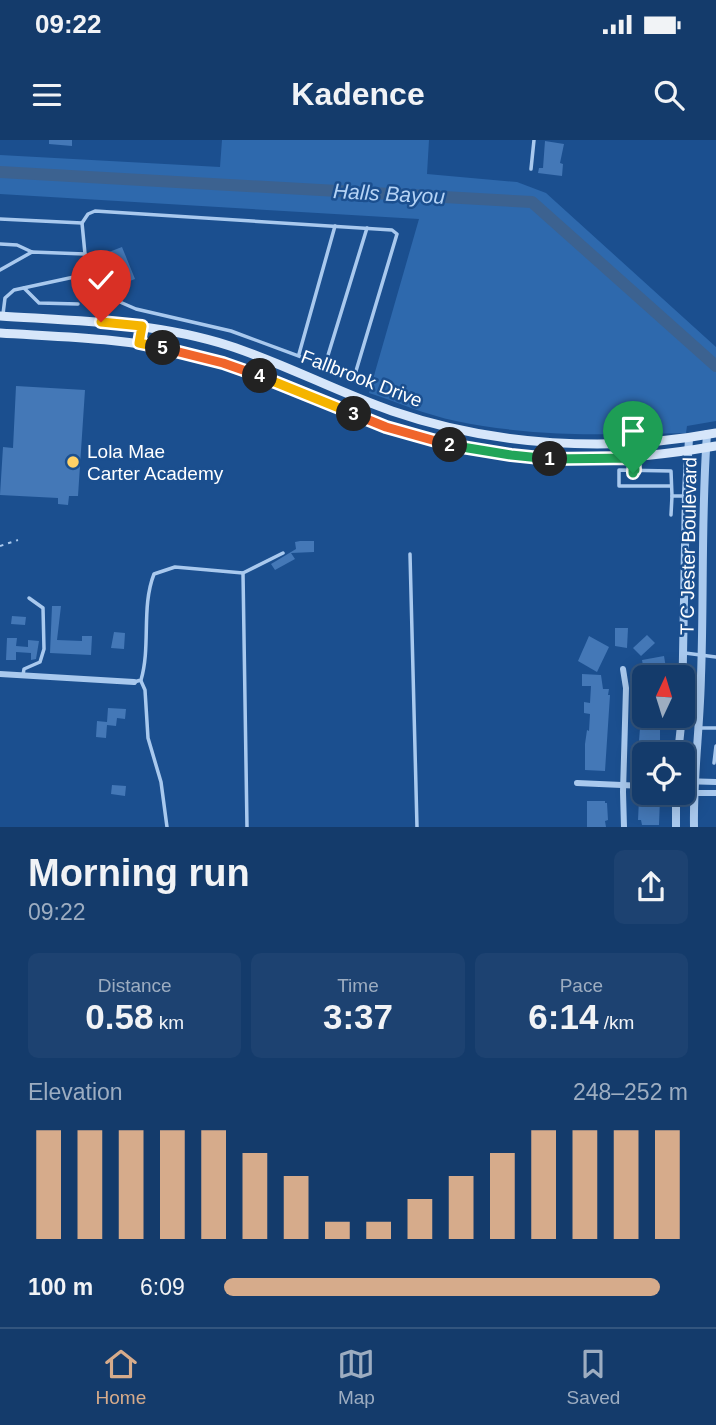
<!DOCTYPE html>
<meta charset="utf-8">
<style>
body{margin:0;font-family:Helvetica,sans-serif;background:#1d4271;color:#f1f3f6;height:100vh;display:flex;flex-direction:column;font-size:26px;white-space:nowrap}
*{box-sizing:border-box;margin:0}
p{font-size:23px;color:#9dadc1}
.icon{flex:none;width:38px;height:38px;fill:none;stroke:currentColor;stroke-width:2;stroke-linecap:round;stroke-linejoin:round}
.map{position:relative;height:687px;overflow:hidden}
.details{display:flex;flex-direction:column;background:#143b6b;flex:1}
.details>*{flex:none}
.needle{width:46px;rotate:4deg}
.fabs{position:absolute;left:632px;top:525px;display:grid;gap:14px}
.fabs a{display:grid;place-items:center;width:63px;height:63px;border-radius:10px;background:#143b6b;box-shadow:0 4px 18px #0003,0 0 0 2px #33557e;font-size:35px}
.pin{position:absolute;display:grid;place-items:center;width:60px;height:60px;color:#fff;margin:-72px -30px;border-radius:50% 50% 50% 0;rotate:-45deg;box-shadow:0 0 7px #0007}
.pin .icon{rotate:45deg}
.km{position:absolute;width:35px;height:35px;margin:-18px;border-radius:50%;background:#222;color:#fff;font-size:19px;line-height:35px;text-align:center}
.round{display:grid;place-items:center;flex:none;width:74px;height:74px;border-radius:10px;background:#1d4271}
.overview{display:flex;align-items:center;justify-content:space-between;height:119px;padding:0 28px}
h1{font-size:38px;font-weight:700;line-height:52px}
.stats{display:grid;grid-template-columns:repeat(3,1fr);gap:10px;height:119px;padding:7px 28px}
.stats div{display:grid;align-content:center;border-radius:10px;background:#1d4271;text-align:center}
.stats b{font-size:35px;font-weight:700}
.stats small{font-size:19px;font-weight:400}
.stats p{font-size:19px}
.chart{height:196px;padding:14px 28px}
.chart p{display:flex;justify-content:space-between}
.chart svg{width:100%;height:126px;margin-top:7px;stroke:#d6ab8b;stroke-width:6}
ul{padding:0 28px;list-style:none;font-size:23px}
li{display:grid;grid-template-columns:112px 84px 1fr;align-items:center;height:52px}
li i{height:18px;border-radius:9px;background:#d6ab8b}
.status{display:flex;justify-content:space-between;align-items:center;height:49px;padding:0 35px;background:#143b6b;direction:ltr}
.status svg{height:19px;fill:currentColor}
header{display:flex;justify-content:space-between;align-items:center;height:91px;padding:0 28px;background:#143b6b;font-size:32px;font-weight:700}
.menu{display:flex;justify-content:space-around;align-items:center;height:98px;border-top:2px solid #33557e;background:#143b6b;font-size:19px;color:#9dadc1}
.menu a{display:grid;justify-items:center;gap:4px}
.menu .current{color:#d6ab8b}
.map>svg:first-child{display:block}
</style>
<div class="status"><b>09:22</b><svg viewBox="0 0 49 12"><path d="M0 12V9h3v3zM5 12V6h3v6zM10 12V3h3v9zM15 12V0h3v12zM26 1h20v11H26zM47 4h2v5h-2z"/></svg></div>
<header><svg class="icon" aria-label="menu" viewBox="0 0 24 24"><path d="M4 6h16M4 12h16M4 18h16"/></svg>Kadence<svg class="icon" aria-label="search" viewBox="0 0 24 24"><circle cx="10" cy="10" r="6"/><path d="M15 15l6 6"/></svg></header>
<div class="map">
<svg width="716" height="687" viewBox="0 0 716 687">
<rect width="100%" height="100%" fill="#1b4f8f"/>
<!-- green -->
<path fill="#2e69ad" d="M222,0H429L427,34L517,42L546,53L716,207V281L687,286L686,293C609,295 531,297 456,281C426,275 397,262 369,253L419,79L0,54V15L220,27Z"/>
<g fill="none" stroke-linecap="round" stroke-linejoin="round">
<!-- river -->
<path stroke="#3c6290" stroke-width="12" d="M0,32L532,62L716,226"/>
</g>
<!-- building -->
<g fill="#4478b7">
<path d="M49,0H72V6L49,4Z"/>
<path d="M545,1L564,4L560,23L563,24L562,36L538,33L539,28H543Z"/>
<path d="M122,107L135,139L114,147L101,115Z"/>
<path d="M16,246L85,250L78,356H69L68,365L58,364V358L0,355L3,307L13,308Z"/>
<path d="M300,401H314V412L291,413L295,419L275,430L271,424L296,409L295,402Z"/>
<path d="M52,466H61L57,500L82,501V496H92L91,515L50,513Z"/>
<path d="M12,476L26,477L25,485L11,484Z"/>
<path d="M615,488H628L627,508L615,506Z"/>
<path d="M114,492L125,493L124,509L111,508Z"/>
<path d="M647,495L655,503L641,516L633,508Z"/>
<path d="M589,496L609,507L597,532L578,521Z"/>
<path d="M7,498H17L16,506L28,507V500L39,501L36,519L31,520V513L16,512V520H6Z"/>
<path d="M664,516L666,528L664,537H645L642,520Z"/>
<path d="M582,534L601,535L603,549H609L608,555H610L605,631L585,630V604L587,590L589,591L590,574L584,573V562L590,563L591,546H582Z"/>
<path d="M108,568L126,569L125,579L117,578L116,586L107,585L106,598L96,597L97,581L107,582Z"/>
<path d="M641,576L663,577L662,589H660V614H644V625H637Z"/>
<path d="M112,645L126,646L125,656L111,654Z"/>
<path d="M660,658L659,685H642L641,680H638L639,659Z"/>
<path d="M587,661H605V663H607L608,680L605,681L606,687H587Z"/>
</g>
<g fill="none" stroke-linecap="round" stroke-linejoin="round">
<!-- path -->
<path stroke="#a9c9ee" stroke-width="2" stroke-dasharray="3.5 5" stroke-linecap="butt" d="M0,406L18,400"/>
<!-- service -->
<g stroke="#a9c9ee" stroke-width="3.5">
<path d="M531,29L534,0"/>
<path d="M0,79L82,83L88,74L95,71L392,90L397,94L356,231L350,235L231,191L136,169L113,159L88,134L85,114L32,112L0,130"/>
<path d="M82,83L85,114"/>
<path d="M0,104L17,105L32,112"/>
<path d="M24,148L39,163L78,164"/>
<path d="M3,174L5,158L14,150L88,134"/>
<path d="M299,214L335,86"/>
<path d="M325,225L367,88"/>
<path d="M671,346H619V330L671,331L672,356"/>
<path d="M671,375L672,356H683"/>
<path d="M410,414L417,687"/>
<path d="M243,433L247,687"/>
<path d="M685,513L716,517"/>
<path d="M23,535L24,529L40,522L44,509L43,468L29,458"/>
<path d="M141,541L145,550L148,598L161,642L167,687"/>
<path d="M134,542L141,540C151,506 141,467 154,434L175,427L243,433L283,413"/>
<path d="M701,588H716"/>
<path d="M714,623L716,606"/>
</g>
<!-- minor -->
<g stroke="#a9c9ee" stroke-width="6">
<path d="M623,529L626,548L623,652L624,687"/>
<path d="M0,534L134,542"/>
<path d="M682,641L716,642"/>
<path d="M577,643L644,646"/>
<path d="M676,653H716"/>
</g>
<!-- tertiary -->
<g stroke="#a9c9ee" stroke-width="8">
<path d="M682,569L686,352L689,298"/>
<path d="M678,614L682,576"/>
<path d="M676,653V687"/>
<path d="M694,687C693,636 700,587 701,536C704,456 701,375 707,294"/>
</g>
<!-- secondary -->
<g stroke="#d6e6fa" stroke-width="9">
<path d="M0,176C77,181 156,182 230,206C285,224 337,252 392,271C493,306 611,313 716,293"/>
<path d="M0,193C63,197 127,198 189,213C258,230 320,265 387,288C496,325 603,326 716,306"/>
</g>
</g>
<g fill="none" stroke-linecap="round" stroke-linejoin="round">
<defs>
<path id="split-1" d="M550,319L634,318L635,330H633V333"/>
<path id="split-2" d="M450,305L511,315L550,319"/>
<path id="split-3" d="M354,274L386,287L450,305"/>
<path id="split-4" d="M260,236L354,274"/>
<path id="split-5" d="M163,208L223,223L260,236"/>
<path id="split-6" d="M101,182L142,186L139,203L163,208"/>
</defs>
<!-- split-1 casing -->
<use href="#split-1" stroke="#fff" stroke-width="14"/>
<!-- split-2 casing -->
<use href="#split-2" stroke="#fff" stroke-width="14"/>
<!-- split-3 casing -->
<use href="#split-3" stroke="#fff" stroke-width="14"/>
<!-- split-4 casing -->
<use href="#split-4" stroke="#fff" stroke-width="14"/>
<!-- split-5 casing -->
<use href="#split-5" stroke="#fff" stroke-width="14"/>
<!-- split-6 casing -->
<use href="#split-6" stroke="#fff" stroke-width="14"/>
<!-- split-1 -->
<use href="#split-1" stroke="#22a559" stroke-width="9"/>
<!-- split-2 -->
<use href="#split-2" stroke="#22a559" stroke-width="9"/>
<!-- split-3 -->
<use href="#split-3" stroke="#f0652b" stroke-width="9"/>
<!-- split-4 -->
<use href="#split-4" stroke="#f5b400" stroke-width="9"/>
<!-- split-5 -->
<use href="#split-5" stroke="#f0652b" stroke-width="9"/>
<!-- split-6 -->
<use href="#split-6" stroke="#f5b400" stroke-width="9"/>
</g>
<!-- markers -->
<circle fill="#ffd166" stroke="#1b4f8f" stroke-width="2.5" cx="73" cy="322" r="7"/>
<g text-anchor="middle" stroke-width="5" stroke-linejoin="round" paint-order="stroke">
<!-- street labels -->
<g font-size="19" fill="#fff" stroke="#1b4f8f">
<text transform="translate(362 238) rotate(21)" y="7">Fallbrook Drive</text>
<text transform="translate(688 406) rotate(-89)" y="7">T C Jester Boulevard</text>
</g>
<!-- poi labels -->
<g font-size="19" fill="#fff" stroke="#1b4f8f" text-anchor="start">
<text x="87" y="318">Lola Mae<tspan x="87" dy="22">Carter Academy</tspan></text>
</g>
<!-- water labels -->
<g font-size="21" font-style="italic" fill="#b5d3f5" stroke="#1b4f8f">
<text transform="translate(389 54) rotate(3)" y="7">Halls Bayou</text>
</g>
</g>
</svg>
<div class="fabs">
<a><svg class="needle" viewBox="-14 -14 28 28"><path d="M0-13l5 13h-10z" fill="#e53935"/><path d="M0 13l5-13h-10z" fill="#9dadc1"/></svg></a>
<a><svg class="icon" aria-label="locate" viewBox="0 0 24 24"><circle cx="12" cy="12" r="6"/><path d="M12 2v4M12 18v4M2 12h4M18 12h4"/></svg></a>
</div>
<div class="pin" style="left:633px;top:333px;background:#1e9e55"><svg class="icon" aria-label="arrive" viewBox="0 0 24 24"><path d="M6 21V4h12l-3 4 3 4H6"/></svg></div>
<div class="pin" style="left:101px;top:182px;background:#d93025"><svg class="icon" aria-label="check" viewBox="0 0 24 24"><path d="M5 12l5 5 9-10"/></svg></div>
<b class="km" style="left:550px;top:319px">1</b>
<b class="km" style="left:450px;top:305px">2</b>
<b class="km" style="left:354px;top:274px">3</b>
<b class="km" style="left:260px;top:236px">4</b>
<b class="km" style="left:163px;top:208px">5</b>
</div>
<section class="details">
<div class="overview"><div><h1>Morning run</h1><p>09:22</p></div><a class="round"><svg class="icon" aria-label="share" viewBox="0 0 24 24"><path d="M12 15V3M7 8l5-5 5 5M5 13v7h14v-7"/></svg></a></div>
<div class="stats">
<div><p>Distance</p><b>0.58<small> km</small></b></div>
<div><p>Time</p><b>3:37</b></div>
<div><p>Pace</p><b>6:14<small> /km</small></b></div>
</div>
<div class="chart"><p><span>Elevation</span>248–252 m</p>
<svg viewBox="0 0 160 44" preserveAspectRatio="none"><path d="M5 44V6M15 44V6M25 44V6M35 44V6M45 44V6M55 44V14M65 44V22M75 44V38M85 44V38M95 44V30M105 44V22M115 44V14M125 44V6M135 44V6M145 44V6M155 44V6"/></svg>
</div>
<ul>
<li><b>100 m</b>6:09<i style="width:94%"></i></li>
</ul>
</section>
<nav class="menu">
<a class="current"><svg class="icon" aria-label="home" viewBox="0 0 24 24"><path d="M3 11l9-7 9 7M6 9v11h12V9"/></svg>Home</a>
<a><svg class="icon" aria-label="map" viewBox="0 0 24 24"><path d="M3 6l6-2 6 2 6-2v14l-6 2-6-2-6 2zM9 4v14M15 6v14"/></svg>Map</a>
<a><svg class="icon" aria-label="saved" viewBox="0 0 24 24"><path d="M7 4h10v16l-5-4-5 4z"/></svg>Saved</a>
</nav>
